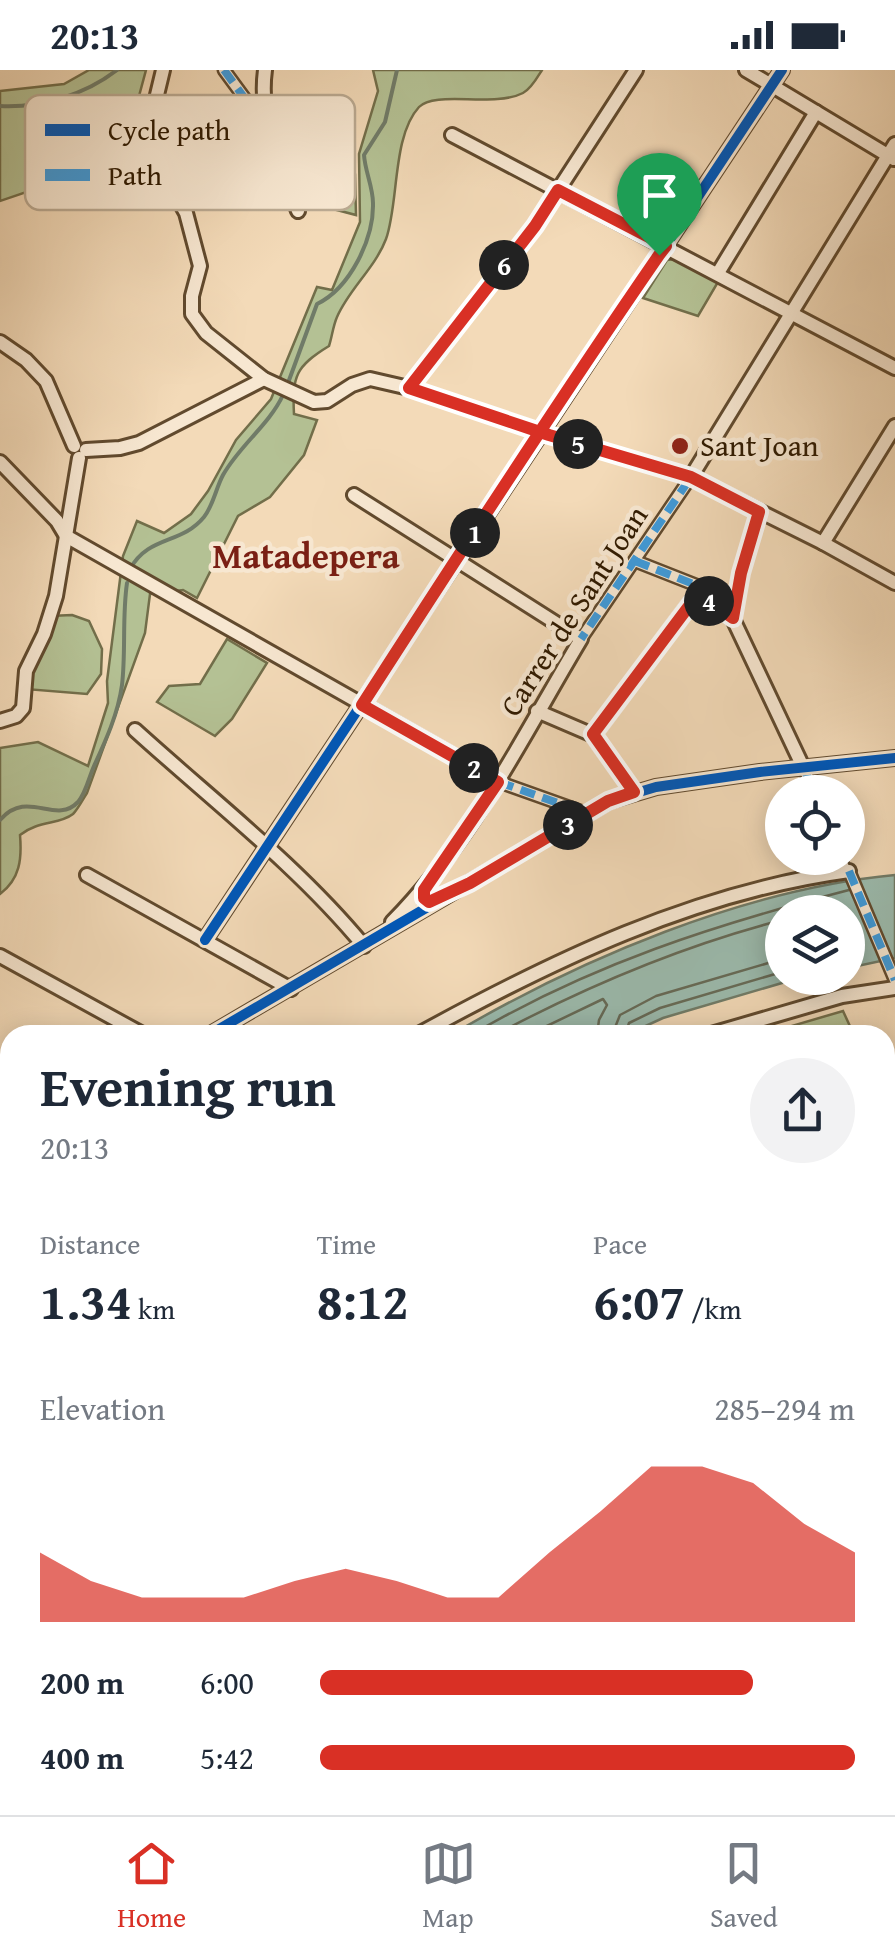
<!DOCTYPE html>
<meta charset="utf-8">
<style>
body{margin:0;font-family:"Gentium Book Plus",serif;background:#f2f2f3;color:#1f2937;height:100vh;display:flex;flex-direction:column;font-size:38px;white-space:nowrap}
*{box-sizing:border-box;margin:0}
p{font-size:32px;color:#747a83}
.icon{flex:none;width:55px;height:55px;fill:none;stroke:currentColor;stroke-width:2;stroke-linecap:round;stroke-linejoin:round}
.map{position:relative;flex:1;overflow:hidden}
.sheet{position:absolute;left:0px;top:955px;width:895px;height:790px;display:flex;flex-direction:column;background:#fff;border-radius:30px 30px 0 0;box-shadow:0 5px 25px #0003}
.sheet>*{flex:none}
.controls{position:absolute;left:765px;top:705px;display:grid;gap:20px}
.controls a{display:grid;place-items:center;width:100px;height:100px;border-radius:50%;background:#fff;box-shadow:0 5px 25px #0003;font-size:50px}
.pin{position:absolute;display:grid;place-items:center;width:85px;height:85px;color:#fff;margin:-102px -42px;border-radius:50% 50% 50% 0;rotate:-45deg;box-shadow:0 0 10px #0007}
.pin .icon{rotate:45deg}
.km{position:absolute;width:50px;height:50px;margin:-25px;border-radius:50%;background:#222;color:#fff;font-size:28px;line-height:50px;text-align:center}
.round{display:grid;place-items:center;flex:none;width:105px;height:105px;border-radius:52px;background:#f2f2f3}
.overview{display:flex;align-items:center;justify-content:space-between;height:170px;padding:0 40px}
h1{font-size:55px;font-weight:700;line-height:75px}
.metrics{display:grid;grid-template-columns:repeat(3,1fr);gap:15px;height:170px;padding:10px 40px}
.metrics div{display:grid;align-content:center}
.metrics b{font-size:50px;font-weight:700}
.metrics small{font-size:28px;font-weight:400}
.metrics p{font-size:28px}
.chart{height:280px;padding:20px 40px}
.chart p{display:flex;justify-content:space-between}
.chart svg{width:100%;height:180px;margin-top:10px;fill:#d93025;opacity:.7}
ul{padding:0 40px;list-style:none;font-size:32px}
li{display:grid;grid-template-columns:160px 120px 1fr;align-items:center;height:75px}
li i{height:25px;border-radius:12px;background:#d93025}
.status{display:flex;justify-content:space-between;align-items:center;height:70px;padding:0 50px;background:#fff;direction:ltr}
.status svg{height:28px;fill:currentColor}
.dock{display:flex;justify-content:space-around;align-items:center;height:140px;border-top:2px solid #e0e1e3;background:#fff;font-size:28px;color:#747a83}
.dock a{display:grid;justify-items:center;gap:5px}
.dock .selected{color:#d93025}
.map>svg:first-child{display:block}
</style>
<div class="status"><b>20:13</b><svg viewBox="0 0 49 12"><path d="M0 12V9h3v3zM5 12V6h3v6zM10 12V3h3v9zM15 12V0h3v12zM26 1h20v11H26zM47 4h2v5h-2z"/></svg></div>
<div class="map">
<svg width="895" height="1745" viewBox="0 0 895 1745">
<rect width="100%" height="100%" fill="#f3dab8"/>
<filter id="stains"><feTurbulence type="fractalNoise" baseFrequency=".002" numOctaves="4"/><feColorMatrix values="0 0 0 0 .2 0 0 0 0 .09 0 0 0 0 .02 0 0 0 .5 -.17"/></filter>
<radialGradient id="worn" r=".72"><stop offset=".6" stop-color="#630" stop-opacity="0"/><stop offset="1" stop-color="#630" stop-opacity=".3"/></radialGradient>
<!-- green -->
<g fill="#b4c194" stroke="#726e4a" stroke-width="2.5">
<path d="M89,0H146L135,41L131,74L122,102L99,123L70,125L41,117L0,131V21L64,14Z"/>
<path d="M373,0H542C537,8 531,19 523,23C494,38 435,20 419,37C392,66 399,133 386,169C375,198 349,219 337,247C333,256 332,267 329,276C296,296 292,306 294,344L317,350L304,385L270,427L238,446L197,528L183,520L150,524L145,563L87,723C83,729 78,739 73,744C59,755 39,750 20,765C22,789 20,809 0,824V678L38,672L88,696L108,633L107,611L123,486L137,451L164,463L191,444L208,421L236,370L271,329L317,217L332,220L360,152L359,84L378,21Z"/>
<path d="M355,105L356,145L310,133L306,118Z"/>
<path d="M675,189L718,212L698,246L643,228L667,190Z"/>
<path d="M72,545L89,551L102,579L101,604L87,624L25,619L50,546Z"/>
<path d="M227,569L267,593L232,649L215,666L157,632L169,616L200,614Z"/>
<path d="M843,941L854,965H761Z"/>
<path d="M573,1735H866L870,1745H574Z"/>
</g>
<!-- water -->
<path fill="#9bbbae" stroke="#707b68" stroke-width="2.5" d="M895,805V888L848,898V842H782V908H799L663,948L626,965H451C580,889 745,819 895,805Z"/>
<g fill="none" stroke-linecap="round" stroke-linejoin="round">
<!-- shore -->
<g stroke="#666a57" stroke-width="2.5">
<path d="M471,965C592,894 714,855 849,820"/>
<path d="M495,965C587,916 682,876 782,850"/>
<path d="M528,965L603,929L607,935L599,950L597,965"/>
<path d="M612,965L620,945L656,926L782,889"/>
<path d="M625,965L629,953L660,938L782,902"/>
</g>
<!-- stream -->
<g stroke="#707b68" stroke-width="4">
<path d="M0,36C41,38 85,25 117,0"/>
<path d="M288,313L317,234C350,218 374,169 373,133C373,117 365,101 364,85L385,52L397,0"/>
<path d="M130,499C149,465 181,475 204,447C213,436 216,418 223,405C240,375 269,355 283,325"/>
<path d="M0,750C28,718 55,756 78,732C86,723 89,707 94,696C106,670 118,644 122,615C126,581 122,547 127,513"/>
</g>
<defs>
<g id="pedestrian">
<path d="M224,0L268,60"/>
<path d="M541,362L691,407L581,569"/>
<path d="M635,491L701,517"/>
<path d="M733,549L741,503L759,441"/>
<path d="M803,697L815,722"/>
<path d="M499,712L586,743"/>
<path d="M840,788L846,802"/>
<path d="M849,801L895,910"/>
</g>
<g id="minor">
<path d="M163,0L150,54L149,77L186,143L200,196L192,226V244L206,263L264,309L314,332L327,331L352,315L370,309L409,318L541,362"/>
<path d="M265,0C258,51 281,94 298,141"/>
<path d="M746,0L894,89"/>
<path d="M452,65L895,298"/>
<path d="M895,74L691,407L823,473L895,513"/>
<path d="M718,203L816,42"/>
<path d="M0,272L26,290L46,311L74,376"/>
<path d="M409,318L535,156L636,0"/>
<path d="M86,380L120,378L139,373L264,309"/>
<path d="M0,392L57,451L66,466L499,712"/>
<path d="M354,425L581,569C523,666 472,771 392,852"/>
<path d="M823,473L895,356"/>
<path d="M699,524L733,549L803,697"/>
<path d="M537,641L593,665L634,722"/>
<path d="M0,651L16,646L23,638L26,601L44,564L56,526L79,388"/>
<path d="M135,660C212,730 298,796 364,876"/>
<path d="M593,665L700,520"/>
<path d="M87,805L291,919"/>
<path d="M205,870L782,0"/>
<path d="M0,886L144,965"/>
<path d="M209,965L609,731L656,717L760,702L895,688"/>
<path d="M417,965C552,891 694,822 849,801"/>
<path d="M708,965L842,926L895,918"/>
<path d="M0,1013L10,1019"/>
<path d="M0,1076L10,1069"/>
<path d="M885,1094L895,1090"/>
<path d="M0,1210L10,1204"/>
<path d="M885,1336L895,1338"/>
<path d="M0,1483L10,1482"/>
<path d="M0,1594L10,1599"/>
<path d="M0,1717L10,1698"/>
<path d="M174,1735L180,1745"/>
<path d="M355,1735L359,1745"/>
<path d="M436,1735L440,1745"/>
</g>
<g id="tertiary">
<path d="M885,1358L895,1359"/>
<path d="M148,1745L154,1735"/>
</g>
</defs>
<!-- pedestrian casing -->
<use href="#pedestrian" stroke="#614a2e" stroke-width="15"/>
<!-- minor casing -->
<use href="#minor" stroke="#614a2e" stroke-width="18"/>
<!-- tertiary casing -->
<use href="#tertiary" stroke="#614a2e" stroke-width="20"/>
<!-- pedestrian -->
<use href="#pedestrian" stroke="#f7e7d1" stroke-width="10"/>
<!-- minor -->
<use href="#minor" stroke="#f7e7d1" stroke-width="12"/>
<!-- tertiary -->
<use href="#tertiary" stroke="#f7e7d1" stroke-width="15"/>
<!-- quiet -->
<g stroke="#3e9bdc" stroke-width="8" stroke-dasharray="15 8" stroke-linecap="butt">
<path d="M224,0L268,60"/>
<path d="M541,362L691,407L581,569"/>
<path d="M635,491L701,517"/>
<path d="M733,549L741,503L759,441"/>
<path d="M803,697L815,722"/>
<path d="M499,712L586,743"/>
<path d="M849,801L895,910"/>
</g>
<defs>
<g id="cycleway">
<path d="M205,870L782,0"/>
<path d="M209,965L609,731L656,717L760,702L895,688"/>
</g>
</defs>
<!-- cycleway casing -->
<use href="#cycleway" stroke="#f7e7d1" stroke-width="16"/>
<!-- cycleway -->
<use href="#cycleway" stroke="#0057b8" stroke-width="10"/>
</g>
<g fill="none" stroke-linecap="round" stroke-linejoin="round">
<defs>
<path id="route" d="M659,185C557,333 459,484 362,635L498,712L424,820V828L429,832L470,813L608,731L634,722L593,664L698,524L733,548L741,503L759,442L691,407L549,365L540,362L409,318L535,156L558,120L666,176L659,185"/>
</defs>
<!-- route casing -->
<use href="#route" stroke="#fff" stroke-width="20"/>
<!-- route -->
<use href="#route" stroke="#d93025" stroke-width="12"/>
</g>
<!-- markers -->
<circle fill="#8f2418" stroke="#f7e7d1" stroke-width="4" cx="680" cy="376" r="10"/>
<g text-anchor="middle" stroke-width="9" stroke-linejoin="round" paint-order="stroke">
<!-- poi labels -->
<g font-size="30" fill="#301a00" stroke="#f7e7d1" text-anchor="start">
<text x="700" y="386">Sant Joan</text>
</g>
<!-- street labels -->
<g font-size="30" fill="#301a00" stroke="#f7e7d1">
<text transform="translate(574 541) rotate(-57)" y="10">Carrer de Sant Joan</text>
</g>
<!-- quarter labels -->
<g font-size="35" font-weight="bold" fill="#7a1f14" stroke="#f7e7d1">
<text x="306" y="498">Matadepera</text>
</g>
</g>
<!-- legend -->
<rect x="25" y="25" width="330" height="115" rx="15" fill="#f7e7d1" stroke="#bbaa92" stroke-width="2.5"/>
<rect x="45" y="54" width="45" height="12" fill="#0057b8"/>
<rect x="45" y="99" width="45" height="12" fill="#3e9bdc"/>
<g font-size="28" fill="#301a00">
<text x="108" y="70">Cycle path</text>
<text x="108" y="115">Path</text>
</g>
<rect width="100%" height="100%" filter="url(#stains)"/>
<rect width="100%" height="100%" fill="url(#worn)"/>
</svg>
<div class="controls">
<a><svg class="icon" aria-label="locate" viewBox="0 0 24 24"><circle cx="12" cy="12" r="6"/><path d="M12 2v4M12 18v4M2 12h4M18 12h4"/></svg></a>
<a><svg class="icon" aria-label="layers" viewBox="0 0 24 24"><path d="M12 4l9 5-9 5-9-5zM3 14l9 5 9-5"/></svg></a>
</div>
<div class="pin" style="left:659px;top:185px;background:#1e9e55"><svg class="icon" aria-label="arrive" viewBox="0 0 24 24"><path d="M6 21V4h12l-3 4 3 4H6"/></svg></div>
<b class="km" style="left:475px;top:463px">1</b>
<b class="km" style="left:474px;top:698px">2</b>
<b class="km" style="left:568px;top:755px">3</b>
<b class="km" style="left:709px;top:531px">4</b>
<b class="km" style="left:578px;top:374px">5</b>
<b class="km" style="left:504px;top:195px">6</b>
<section class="sheet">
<div class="overview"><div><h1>Evening run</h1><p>20:13</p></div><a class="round"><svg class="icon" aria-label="share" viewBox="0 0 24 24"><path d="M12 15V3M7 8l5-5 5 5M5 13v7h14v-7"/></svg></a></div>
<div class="metrics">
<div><p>Distance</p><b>1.34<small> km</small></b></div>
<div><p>Time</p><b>8:12</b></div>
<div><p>Pace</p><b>6:07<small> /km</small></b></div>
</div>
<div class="chart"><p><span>Elevation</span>285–294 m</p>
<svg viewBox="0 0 160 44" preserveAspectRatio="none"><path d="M0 44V27L10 34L20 38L30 38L40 38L50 34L60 31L70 34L80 38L90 38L100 27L110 17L120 6L130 6L140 10L150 20L160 27V44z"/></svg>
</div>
<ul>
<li><b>200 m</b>6:00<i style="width:81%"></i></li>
<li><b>400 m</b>5:42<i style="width:100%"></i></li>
</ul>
</section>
</div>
<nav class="dock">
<a class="selected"><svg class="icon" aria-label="home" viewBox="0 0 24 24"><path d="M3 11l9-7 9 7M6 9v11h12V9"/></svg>Home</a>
<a><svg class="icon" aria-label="map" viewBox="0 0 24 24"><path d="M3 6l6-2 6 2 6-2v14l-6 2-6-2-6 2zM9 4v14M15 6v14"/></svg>Map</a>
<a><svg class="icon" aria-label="saved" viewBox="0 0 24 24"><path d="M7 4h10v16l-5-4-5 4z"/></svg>Saved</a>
</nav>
